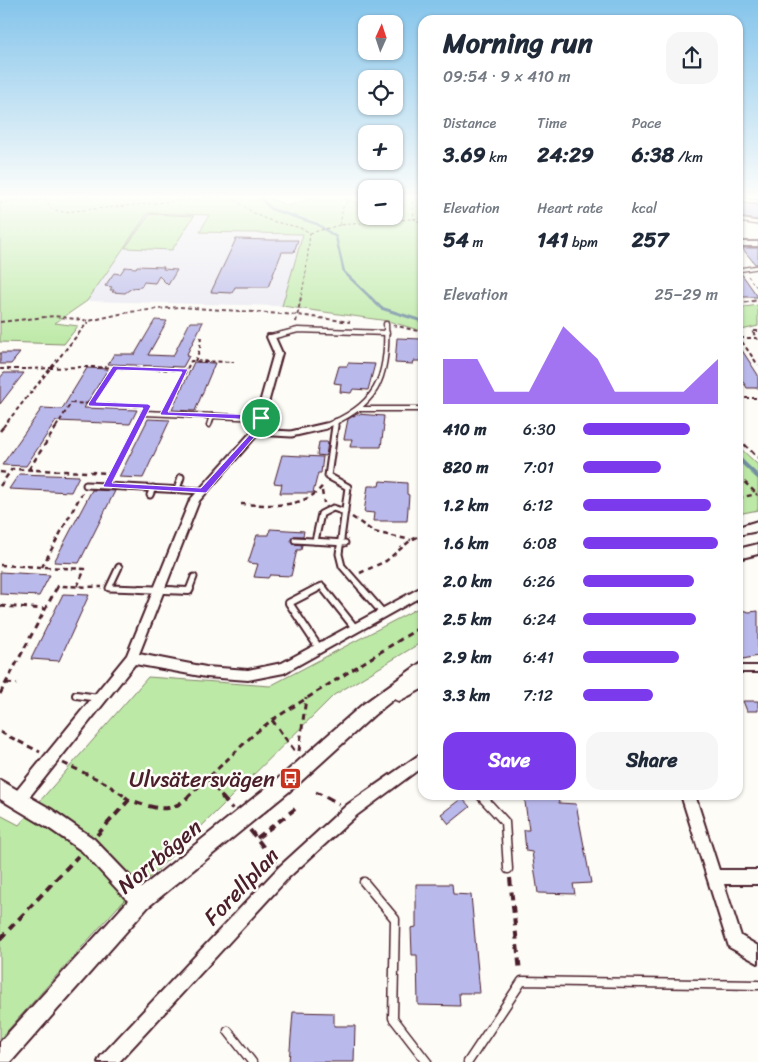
<!DOCTYPE html>
<meta charset="utf-8">
<style>
body{margin:0;font-family:Sriracha,sans-serif;background:#f6f6f7;color:#1f2937;height:100vh;display:flex;flex-direction:column;font-size:19px;white-space:nowrap}
*{box-sizing:border-box;margin:0}
p{font-size:16px;color:#747a83}
.icon{flex:none;width:28px;height:28px;fill:none;stroke:currentColor;stroke-width:2;stroke-linecap:round;stroke-linejoin:round}
.map{position:relative;flex:1;overflow:hidden}
.side{position:absolute;left:418px;top:15px;width:325px;height:785px;display:flex;flex-direction:column;background:#fff;border-radius:15px;box-shadow:0 1px 4px #0004}
.side>*{flex:none}
.needle{width:32px;rotate:3deg}
.buttons{position:absolute;left:358px;top:15px;display:grid;gap:10px}
.buttons a{display:grid;place-items:center;width:45px;height:45px;border-radius:10px;background:#fff;box-shadow:0 1px 4px #0004;font-size:25px}
.pin{position:absolute;display:grid;place-items:center;width:42px;height:42px;color:#fff;margin:-21px;border:2px solid #fff;border-radius:50%;box-shadow:0 1px 5px #0007}
.round{display:grid;place-items:center;flex:none;width:52px;height:52px;border-radius:15px;background:#f6f6f7}
.overview{display:flex;align-items:center;justify-content:space-between;height:85px;padding:0 25px}
h1{font-size:28px;font-weight:700;line-height:38px}
.stats{display:grid;grid-template-columns:repeat(3,1fr);gap:8px;height:85px;padding:5px 25px}
.stats div{display:grid;align-content:center}
.stats b{font-size:21px;font-weight:700}
.stats small{font-size:14px;font-weight:400}
.stats p{font-size:14px}
.chart{height:140px;padding:10px 25px}
.chart p{display:flex;justify-content:space-between}
.chart svg{width:100%;height:90px;margin-top:5px;fill:#7c3aed;opacity:.7}
.primary-button{display:flex;gap:10px;margin-top:auto;padding:10px 25px}
.primary-button a{flex:1;height:58px;border-radius:15px;background:#7c3aed;color:#fff;font-size:20px;font-weight:700;line-height:58px;text-align:center}
.primary-button a+a{background:#f6f6f7;color:#1f2937}
ul{padding:0 25px;list-style:none;font-size:16px}
li{display:grid;grid-template-columns:80px 60px 1fr;align-items:center;height:38px}
li i{height:12px;border-radius:6px;background:#7c3aed}
.map>svg:first-child{display:block}
</style>
<div class="map">
<svg width="758" height="1062" viewBox="0 0 758 1062">
<rect width="100%" height="100%" fill="#fdfcf7"/>
<filter id="ink" filterUnits="userSpaceOnUse"><feTurbulence type="fractalNoise" baseFrequency=".02" numOctaves="2"/><feDisplacementMap in="SourceGraphic" scale="10" xChannelSelector="R" yChannelSelector="G"/><feConvolveMatrix kernelMatrix="1 2 1 2 8 2 1 2 1" color-interpolation-filters="sRGB"/></filter>
<g filter="url(#ink)">
<!-- built -->
<path fill="#e9e8f3" d="M148,213L210,215L201,232L303,234L282,306L87,301Z"/>
<!-- green -->
<g fill="#bde9a7" stroke="#848469">
<path d="M0,196H266L288,206L315,196H350L346,200L366,204V216H394V196H422V331L388,321L282,306L303,234L200,232L209,215L148,213L87,301L55,323L78,326L64,344L0,342Z"/>
<path d="M150,214L194,216L172,250L125,248Z"/>
<path d="M758,305V326L738,331V308Z"/>
<path d="M738,446L758,465V510L738,514Z"/>
<path d="M422,606V642L334,695L119,908L124,900L0,1039V815L19,825L148,677L270,686Z"/>
</g>
<g fill="none" stroke-linecap="round" stroke-linejoin="round">
<!-- stream-far2 -->
<path stroke="#7390a1" stroke-width="2.5" d="M259,196L271,209L317,224L336,237L344,272L371,298"/>
<!-- stream-far1 -->
<path stroke="#7390a1" stroke-width="3" d="M370,297L381,308L422,321"/>
<!-- stream -->
<path stroke="#7390a1" stroke-width="4" d="M738,458L758,477"/>
</g>
<!-- building -->
<g fill="#bab9eb" stroke="#4a1f2b">
<path d="M738,202L758,205V220L738,217Z"/>
<path d="M236,239L271,240H298L294,252H282L268,287H235L232,293L211,292Z"/>
<path d="M742,248H758V264H755Z"/>
<path d="M137,266L164,267L163,269L177,270L168,285L159,276L155,283L144,282L141,287L132,288L125,293L112,292L114,290H110L112,287L105,286L114,273L120,274L125,267L136,268Z"/>
<path d="M738,273H741L758,297H738Z"/>
<path d="M155,320L167,321L148,355L173,356L190,322H203L186,356H189L183,367L108,364L114,354H135Z"/>
<path d="M397,338L422,339V361H414L413,364L395,363Z"/>
<path d="M738,344L758,375V388H747L738,374Z"/>
<path d="M0,353H20L11,364H0Z"/>
<path d="M194,362L215,363L195,411L172,410Z"/>
<path d="M348,363L375,364L368,390L353,389L351,393L340,392L341,384L334,383L339,366H347Z"/>
<path d="M87,368L108,369L84,408L137,410L130,424L56,421L26,466L2,465L42,408L62,409Z"/>
<path d="M4,373H24L0,404V378Z"/>
<path d="M357,414L384,416L383,425H384L381,447H350L352,439H344L348,419Z"/>
<path d="M148,419L170,420L143,478L119,477Z"/>
<path d="M319,442H328L326,456L317,455Z"/>
<path d="M282,455L323,457L321,473H318L313,493H280L282,484L274,483Z"/>
<path d="M19,474L79,476L71,492L9,489Z"/>
<path d="M380,481L407,483V494L409,495L407,521H373L374,513L364,512L368,486H379Z"/>
<path d="M92,490L115,491L79,563L54,562Z"/>
<path d="M270,529L304,531L303,536H294L291,539L293,544L302,545L301,550H297L291,576L270,575L268,578L254,577L258,564L248,563L257,535H269Z"/>
<path d="M0,572L50,575L39,596L0,594Z"/>
<path d="M63,594L89,595L59,661L31,659Z"/>
<path d="M738,609L749,612L758,611V656L738,660Z"/>
<path d="M743,701H758V711H747Z"/>
<path d="M524,795H558L559,803L576,804L591,883L573,884L575,894L538,893L532,852L526,851L524,830H529Z"/>
<path d="M462,798L470,807L449,824L441,814Z"/>
<path d="M416,884H452L453,894L471,895L480,993H459L460,1006L418,1005L417,955H412L411,928L416,927Z"/>
<path d="M293,1012L334,1013V1026H355L354,1062H289Z"/>
</g>
<g fill="none" stroke-linecap="round" stroke-linejoin="round">
<defs>
<g id="service-far4">
<path d="M738,199L758,202"/>
<path d="M738,220L758,223"/>
<path d="M738,270L758,267"/>
</g>
<g id="service-far3">
<path d="M271,337L298,330L387,333"/>
<path d="M358,409H422"/>
<path d="M144,413L261,418"/>
<path d="M209,425L212,416"/>
<path d="M323,427C376,407 389,379 386,324"/>
<path d="M335,427L336,421"/>
</g>
<g id="service-far2">
<path d="M335,426L328,476L348,487L339,554L342,566L363,590"/>
<path d="M256,432L291,434L326,426"/>
<path d="M86,485L203,491"/>
<path d="M177,489L181,477"/>
<path d="M150,495L153,488"/>
<path d="M295,540L345,543"/>
<path d="M315,541L321,514L333,508L345,512"/>
<path d="M119,567L109,588L173,590"/>
<path d="M189,590L194,577"/>
<path d="M313,590L322,586L325,590"/>
</g>
<g id="service-far1">
<path d="M140,589L189,591L190,589"/>
<path d="M316,589L289,603L319,648"/>
<path d="M324,589L355,628"/>
<path d="M362,589L383,613"/>
<path d="M738,669H758"/>
<path d="M76,695L99,698"/>
<path d="M480,795L483,798"/>
</g>
<g id="service">
<path d="M482,797L505,822L508,869"/>
<path d="M364,882L395,919L393,1018L427,1062"/>
<path d="M228,1031L252,1062"/>
<path d="M468,1062L522,981L758,985"/>
</g>
<g id="minor">
<rect x="738" y="242" width="20" height="4"/>
<path d="M268,335H274L282,353L260,432L199,501L139,654L206,667L248,670L282,663L422,587V596L284,673L248,680L206,677L135,664L23,805L18,807L13,805L11,800L13,795L127,655L190,500L252,431L274,353L267,337Z"/>
<path d="M422,753V767L357,815L289,877L119,1062H98L101,1056L279,867L347,805Z"/>
<path d="M681,795H695L719,870H758V884H724L741,936L758,946V963L729,947Z"/>
</g>
<g id="tertiary">
<path d="M758,521V531L738,535V527Z"/>
<path d="M758,544V554L738,559V549Z"/>
<path d="M422,662V689L399,701L394,699L374,715L297,785L148,907L11,1062H0V1042L128,901L82,851L50,829L0,799V780L51,809L94,839L141,888L285,773L362,705Z"/>
</g>
</defs>
<!-- service-far4 casing -->
<use href="#service-far4" stroke="#4a1f2b" stroke-width="5.5"/>
<!-- service-far3 casing -->
<use href="#service-far3" stroke="#4a1f2b" stroke-width="7"/>
<!-- service-far2 casing -->
<use href="#service-far2" stroke="#4a1f2b" stroke-width="9"/>
<!-- service-far1 casing -->
<use href="#service-far1" stroke="#4a1f2b" stroke-width="10"/>
<!-- service casing -->
<use href="#service" stroke="#4a1f2b" stroke-width="11"/>
<!-- minor casing -->
<use href="#minor" stroke="#4a1f2b" stroke-width="4"/>
<!-- tertiary casing -->
<use href="#tertiary" stroke="#4a1f2b" stroke-width="4"/>
<!-- path-far4 -->
<g stroke="#4a1f2b" stroke-width="1" stroke-dasharray="3 2.5" stroke-linecap="butt">
<path d="M231,196C243,206 257,217 272,221C285,225 298,225 310,233L306,272L301,298"/>
<path d="M412,196L414,219L422,224"/>
<path d="M0,203L19,200H46L52,209L63,212L230,196"/>
<path d="M340,225L343,207L353,196"/>
<path d="M310,233L340,225L422,218"/>
<path d="M748,276L758,289"/>
</g>
<!-- path-far3 -->
<g stroke="#4a1f2b" stroke-width="2" stroke-dasharray="4 3" stroke-linecap="butt">
<path d="M738,304L758,300"/>
<path d="M0,322L54,316L89,321L129,312L179,307L298,315L350,322"/>
<path d="M296,322L301,297"/>
<path d="M393,325L422,332"/>
<path d="M758,331H752L758,340"/>
<path d="M738,336L758,365"/>
<path d="M740,338H756"/>
<path d="M195,361L200,349L201,335"/>
<path d="M0,369C39,370 77,365 116,368"/>
<path d="M738,398H758"/>
<path d="M91,404L116,368L186,370"/>
<path d="M168,406L191,361L234,362"/>
<path d="M3,427L88,322"/>
<path d="M56,427L71,403L139,406"/>
<path d="M136,427L140,420"/>
</g>
<!-- path-far2 -->
<g stroke="#4a1f2b" stroke-width="2.5" stroke-dasharray="5 4" stroke-linecap="butt">
<path d="M0,431L4,426"/>
<path d="M738,438L758,458"/>
<path d="M29,469L57,426"/>
<path d="M0,472L8,473"/>
<path d="M113,473L137,426"/>
<path d="M738,476L758,495"/>
<path d="M0,486L12,469L113,473"/>
<path d="M322,491L324,503"/>
<path d="M738,498L757,494"/>
<path d="M241,504C269,505 306,510 324,484"/>
<path d="M352,517L374,532L411,540"/>
<path d="M0,565L85,569L77,587"/>
<path d="M42,567L82,493"/>
<path d="M360,573L386,561L411,540L422,535"/>
<path d="M56,590L58,586L102,587"/>
</g>
<!-- path-far1 -->
<g stroke="#4a1f2b" stroke-width="3" stroke-dasharray="6 4.5" stroke-linecap="butt">
<path d="M0,606L46,609"/>
<path d="M6,683L17,684"/>
<path d="M0,694L56,589"/>
<path d="M272,720L297,754"/>
<path d="M0,732L40,752"/>
<path d="M299,751L306,698"/>
<path d="M63,763L104,782L127,798"/>
<path d="M208,779L223,798"/>
<path d="M316,792L328,798"/>
<path d="M187,798L254,734L272,720L422,626"/>
</g>
<!-- path -->
<g stroke="#4a1f2b" stroke-width="4" stroke-dasharray="8 5.5" stroke-linecap="butt">
<path d="M125,797L129,800"/>
<path d="M222,797L232,809"/>
<path d="M326,797L339,804"/>
<path d="M250,830L276,863"/>
<path d="M97,835L129,800C153,807 168,816 188,797"/>
<path d="M257,838L295,809"/>
<path d="M510,878L520,972"/>
<path d="M0,939L78,856"/>
</g>
<!-- service-far4 -->
<use href="#service-far4" stroke="#fdfcf7" stroke-width="3"/>
<!-- service-far3 -->
<use href="#service-far3" stroke="#fdfcf7" stroke-width="4"/>
<!-- service-far2 -->
<use href="#service-far2" stroke="#fdfcf7" stroke-width="5"/>
<!-- service-far1 -->
<use href="#service-far1" stroke="#fdfcf7" stroke-width="6"/>
<!-- service -->
<use href="#service" stroke="#fdfcf7" stroke-width="8"/>
<!-- minor -->
<use href="#minor" fill="#fdfcf7" fill-rule="evenodd"/>
<!-- tertiary -->
<use href="#tertiary" fill="#fdfcf7" fill-rule="evenodd"/>
</g>
</g>
<!-- sky -->
<linearGradient id="sky" x2="0" y2="1"><stop stop-color="#84c4eb"/><stop offset="0.57" stop-color="#fefefb"/><stop offset="1" stop-color="#fefefb" stop-opacity="0"/></linearGradient>
<rect width="758" height="345" fill="url(#sky)"/>
<!-- route -->
<path fill="#7c3aed" stroke="#fff" fill-rule="evenodd" d="M113,366L188,369L168,412L261,415L264,418L258,433L206,493L104,487L103,486L143,408L89,406L88,404ZM117,370L182,372L160,414L161,415L257,420L253,431L201,488L112,483L151,406L148,404L96,402Z"/>
<!-- icons -->
<defs>
<symbol id="bus-square" viewBox="-11 -11 22 22"><rect x="-9" y="-9" width="18" height="18" rx="4" fill="#c8321e" stroke="#fdfcf7"/><path d="M-5-6H5V4H4V6H2V4H-2V6H-4V4H-5ZM-3.5-4V0h7V-4ZM-3.5 1.2v1.5H-2V1.2ZM2 1.2v1.5H3.5V1.2Z" fill="#fff"/></symbol>
</defs>
<g fill-rule="evenodd">
<use href="#bus-square" x="278" y="766" width="25" height="25"/>
</g>
<g text-anchor="middle" stroke-width="5" stroke-linejoin="round" paint-order="stroke">
<!-- near-poi labels -->
<g font-size="22" fill="#4a1f2b" stroke="#fdfcf7" text-anchor="end">
<text x="275" y="787">Ulvsätersvägen</text>
</g>
<!-- near-street labels -->
<g font-size="22" fill="#4a1f2b" stroke="#fdfcf7">
<text transform="translate(159 856) rotate(-40)" y="8">Norrbågen</text>
<text transform="translate(241 886) rotate(-46)" y="8">Forellplan</text>
</g>
</g>
</svg>
<div class="buttons">
<a><svg class="needle" viewBox="-14 -14 28 28"><path d="M0-13l5 13h-10z" fill="#e53935"/><path d="M0 13l5-13h-10z" fill="#747a83"/></svg></a>
<a><svg class="icon" aria-label="locate" viewBox="0 0 24 24"><circle cx="12" cy="12" r="6"/><path d="M12 2v4M12 18v4M2 12h4M18 12h4"/></svg></a>
<a>+</a>
<a>−</a>
</div>
<div class="pin" style="left:261px;top:418px;background:#1e9e55"><svg class="icon" aria-label="arrive" viewBox="0 0 24 24"><path d="M6 21V4h12l-3 4 3 4H6"/></svg></div>
<section class="side">
<div class="overview"><div><h1>Morning run</h1><p>09:54 · 9 × 410 m</p></div><a class="round"><svg class="icon" aria-label="share" viewBox="0 0 24 24"><path d="M12 15V3M7 8l5-5 5 5M5 13v7h14v-7"/></svg></a></div>
<div class="stats">
<div><p>Distance</p><b>3.69<small> km</small></b></div>
<div><p>Time</p><b>24:29</b></div>
<div><p>Pace</p><b>6:38<small> /km</small></b></div>
</div>
<div class="stats">
<div><p>Elevation</p><b>54<small> m</small></b></div>
<div><p>Heart rate</p><b>141<small> bpm</small></b></div>
<div><p>kcal</p><b>257</b></div>
</div>
<div class="chart"><p><span>Elevation</span>25–29 m</p>
<svg viewBox="0 0 160 44" preserveAspectRatio="none"><path d="M0 44V22L10 22L20 22L30 38L40 38L50 38L60 22L70 6L80 14L90 22L100 38L110 38L120 38L130 38L140 38L150 30L160 22V44z"/></svg>
</div>
<ul>
<li><b>410 m</b>6:30<i style="width:79%"></i></li>
<li><b>820 m</b>7:01<i style="width:58%"></i></li>
<li><b>1.2 km</b>6:12<i style="width:95%"></i></li>
<li><b>1.6 km</b>6:08<i style="width:100%"></i></li>
<li><b>2.0 km</b>6:26<i style="width:82%"></i></li>
<li><b>2.5 km</b>6:24<i style="width:84%"></i></li>
<li><b>2.9 km</b>6:41<i style="width:71%"></i></li>
<li><b>3.3 km</b>7:12<i style="width:52%"></i></li>
</ul>
<div class="primary-button"><a>Save</a><a>Share</a></div>
</section>
</div>
